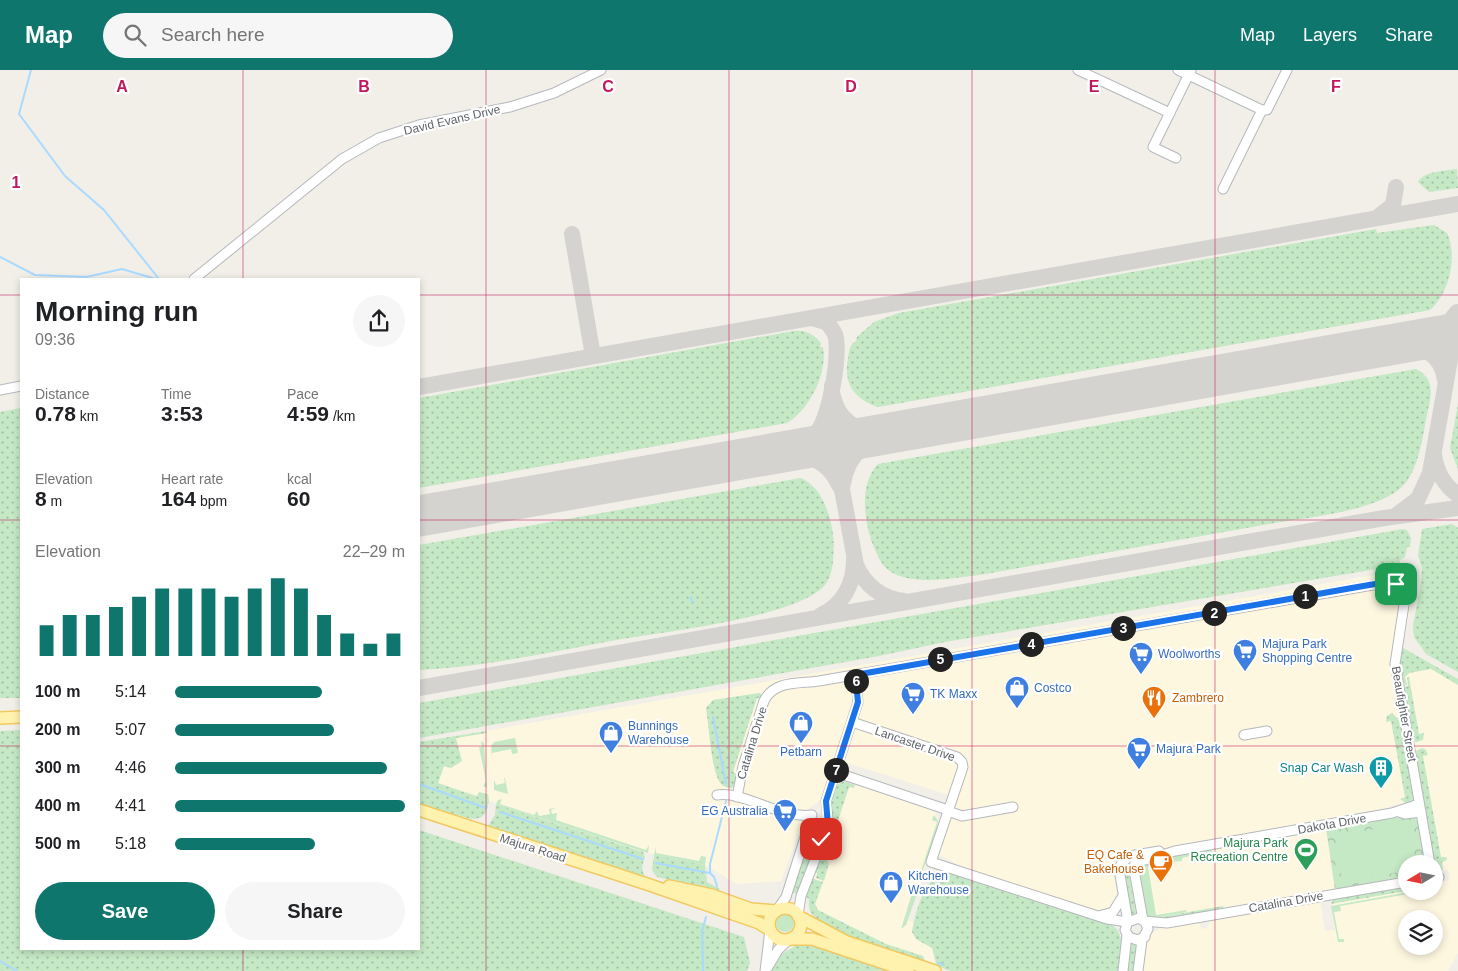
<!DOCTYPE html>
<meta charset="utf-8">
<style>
body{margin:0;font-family:Helvetica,sans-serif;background:#f6f6f6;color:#202124;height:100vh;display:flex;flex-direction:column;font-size:19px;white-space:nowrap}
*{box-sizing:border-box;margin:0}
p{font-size:16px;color:#757577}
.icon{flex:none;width:28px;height:28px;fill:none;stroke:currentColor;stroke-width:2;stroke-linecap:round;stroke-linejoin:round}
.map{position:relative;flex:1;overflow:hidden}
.sheet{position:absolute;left:20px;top:208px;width:400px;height:672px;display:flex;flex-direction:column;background:#fff;border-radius:0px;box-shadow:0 2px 8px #0003}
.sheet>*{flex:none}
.needle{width:32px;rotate:260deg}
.buttons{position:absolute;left:1398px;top:785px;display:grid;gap:10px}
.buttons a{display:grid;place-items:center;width:45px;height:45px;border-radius:50%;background:#fff;box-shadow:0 2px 8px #0003;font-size:25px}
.pin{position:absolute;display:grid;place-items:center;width:42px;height:42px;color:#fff;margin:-21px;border-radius:10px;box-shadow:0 2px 8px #0006}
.km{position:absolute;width:25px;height:25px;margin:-12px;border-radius:50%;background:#222;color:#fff;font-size:14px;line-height:25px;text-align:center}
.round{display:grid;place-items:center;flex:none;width:52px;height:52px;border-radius:26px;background:#f6f6f6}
.head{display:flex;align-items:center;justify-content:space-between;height:85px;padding:0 15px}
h1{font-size:28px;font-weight:600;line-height:38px}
.stats{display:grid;grid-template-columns:repeat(3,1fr);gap:8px;height:85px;padding:5px 15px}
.stats div{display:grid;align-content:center}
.stats b{font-size:21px;font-weight:600}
.stats small{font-size:14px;font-weight:400}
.stats p{font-size:14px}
.chart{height:140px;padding:10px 15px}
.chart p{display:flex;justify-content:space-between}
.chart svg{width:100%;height:90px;margin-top:5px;stroke:#0f766e;stroke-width:6}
.action{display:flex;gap:10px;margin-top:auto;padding:10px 15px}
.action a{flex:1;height:58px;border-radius:30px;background:#0f766e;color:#fff;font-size:20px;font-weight:600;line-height:58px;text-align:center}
.action a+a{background:#f6f6f6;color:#202124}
ul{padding:0 15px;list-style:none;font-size:16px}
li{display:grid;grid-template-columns:80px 60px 1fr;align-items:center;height:38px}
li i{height:12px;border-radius:6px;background:#0f766e}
header{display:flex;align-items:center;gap:30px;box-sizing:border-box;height:70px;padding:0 25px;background:#0f766e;color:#fff}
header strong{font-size:24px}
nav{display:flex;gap:28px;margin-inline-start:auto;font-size:18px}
.search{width:350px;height:45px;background:#f6f6f6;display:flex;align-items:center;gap:12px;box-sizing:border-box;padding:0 18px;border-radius:28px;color:#757577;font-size:19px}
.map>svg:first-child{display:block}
</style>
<header>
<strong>Map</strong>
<div class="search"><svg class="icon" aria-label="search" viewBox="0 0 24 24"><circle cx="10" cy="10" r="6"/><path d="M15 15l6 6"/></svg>Search here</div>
<nav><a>Map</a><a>Layers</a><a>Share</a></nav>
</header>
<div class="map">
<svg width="1458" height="901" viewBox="0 0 1458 901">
<defs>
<pattern id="grass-dots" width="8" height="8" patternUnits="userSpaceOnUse" patternTransform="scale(1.25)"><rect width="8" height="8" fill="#c5e8c5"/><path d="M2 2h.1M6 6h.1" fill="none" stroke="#a3c0a4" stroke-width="1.8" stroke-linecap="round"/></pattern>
<pattern id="forest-crowns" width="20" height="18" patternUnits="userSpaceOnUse" patternTransform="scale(1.25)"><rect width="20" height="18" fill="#c5e8c5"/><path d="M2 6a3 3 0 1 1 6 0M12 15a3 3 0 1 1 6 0" fill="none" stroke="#a3c0a4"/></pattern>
</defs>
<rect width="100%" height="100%" fill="#f1efe8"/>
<!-- commercial -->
<g fill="#fef7e0" fill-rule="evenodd">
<path d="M1408,499L1412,502L1415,513L1403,577L1458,609V883L1448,901H1141L1145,873L1152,863L1162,858L1194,852L1199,854L1202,859L1207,858L1210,850L1318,831L1321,835L1325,861L1335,860L1332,830L1406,815V821H1434V816L1449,809L1448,800L1442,801L1395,619L1413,730L1407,734L1393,735L1378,742L1124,785L1112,792L1118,829L1111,839L1101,843L966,799L932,781L949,725L835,689L821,730L808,739L781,811L751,813L737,814L705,795L648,783L438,714L444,696L440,669ZM1406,849H1434V876H1406Z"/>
<path d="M846,711L922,735L935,743L938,751V757L908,850L915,853L914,866L932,878L935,893L940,897L857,870L814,846L810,841L809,829L805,826L831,759L838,713Z"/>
<path d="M1326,758L1335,820L1155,851L1137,799L1163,787Z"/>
</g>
<!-- grass -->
<g fill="url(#grass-dots)">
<path d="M1457,99L1458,118L1429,122L1418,112C1424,101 1445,101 1457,99Z"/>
<path d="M1434,155L1447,163C1458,186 1449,224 1430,240L878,337C854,329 843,313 848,288C849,281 850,274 856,271L857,267L874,252L899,243L1376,159L1377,163Z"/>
<path d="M794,261C806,260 813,264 821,273L820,277H823C828,303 809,340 787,353L419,418V328Z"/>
<path d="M1416,299C1438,310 1430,330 1426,349C1422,371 1417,408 1397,421C1365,443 1308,447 1269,454C1175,471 1080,487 986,504C959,507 909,518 887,499C878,491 875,478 870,468L873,466L870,467C864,444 860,413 878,394Z"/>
<path d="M1458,334V399L1450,378Z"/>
<path d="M21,338V628H0V342Z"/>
<path d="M801,408C824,418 832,450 834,473L831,474H834C833,490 834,509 820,520C784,548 670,561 622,569C555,581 487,597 419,600V475Z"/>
<path d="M1452,454L1458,458V602L1426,584L1414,567L1413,556L1421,513L1422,498L1418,485L1422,459Z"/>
<path d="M1403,459L1407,460L1411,468L1410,477H1407L1405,487L1400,490V495L945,572L879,586L419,668V633Z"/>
<path d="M1400,576L1458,609V615L1431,599L1409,603L1405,607L1407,615L1403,616L1397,590Z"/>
<path d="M1409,607L1419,664L1424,663L1423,670L1416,672L1412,670L1403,617L1408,616L1407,608Z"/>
<path d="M759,623L763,625L762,629L757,628L733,702L737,704L736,713L732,718C728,718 721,716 719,711C711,697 709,656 706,638L713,630Z"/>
<path d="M1392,643L1401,652L1414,727L1412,731L1407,734L1400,729L1405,727L1391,651L1386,652L1387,646Z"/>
<path d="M21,660V879H419V760L744,867L750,893L747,901H0V661Z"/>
<path d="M486,661L487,663L456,668L462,691L451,698L444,696L438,713L489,731L486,743L480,748L471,749L419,734V672Z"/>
<path d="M1422,678L1426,680L1428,685L1423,686L1441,787H1446L1447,790L1442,792L1443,801L1434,795L1414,682Z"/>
<path d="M844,711L855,715L854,718L849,717L828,781L831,782L827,792L829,793L824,811L816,808L817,803L813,802L832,757L827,740L834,716Z"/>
<path d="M496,734L643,782L645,787C642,794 641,799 645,807L486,759L495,745Z"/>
<path d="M809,768L816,770L798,824L791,822Z"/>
<path d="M654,785L705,795L707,812L720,819L718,821L657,807L652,800Z"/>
<path d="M1131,791L1128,798L1136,843L1130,845C1128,831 1115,799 1131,791Z"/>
<path d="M949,801L1112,855C1127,865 1120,885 1119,901H951C932,895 938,895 932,878L916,869L912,862C915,843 926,800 949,801Z"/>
<path d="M811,808L823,812L815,834L818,840L886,874L923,886L926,893C899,884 829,866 812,844C808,839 809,834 809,829L805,826Z"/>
<path d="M1406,815V821L1331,834L1334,828Z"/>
<path d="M1223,836L1224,840L1159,851L1148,849Z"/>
<path d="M798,874L821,878L890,901H769L779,882L782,884Z"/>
<path d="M1131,874H1137L1134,901H1127Z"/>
</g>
<!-- forest -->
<path fill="url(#forest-crowns)" d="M1414,747L1418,752L1425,794H1406V808L1335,820L1326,758L1377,749Z"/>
<!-- garden -->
<g fill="#c5e8c5">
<path d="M515,668L518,683L512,684L511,679L492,683V688L491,676L494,672Z"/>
<path d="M481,671L484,673L487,718L483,716L486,711L479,677H482Z"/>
<path d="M504,708H505L508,724L494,720V710L496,715L505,713Z"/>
<path d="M439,713L477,726L479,722L488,724L489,731Z"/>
<path d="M502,729L500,734L534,745L537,741L539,746L550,744L549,739L556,738L551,740L552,744L557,743L556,750L646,780L649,775L648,783L496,734L498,730Z"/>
<path d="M934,745L938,751L937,758L922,803L916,805V800L921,801L937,752L932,750Z"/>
<path d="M1409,754L1415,794H1406V801L1342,811L1335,765Z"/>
<path d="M656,777V783L699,791L701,786L706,787L705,795L654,785Z"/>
<path d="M1209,779L1217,784L1191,790L1190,786L1182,788V791L1151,794L1148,797L1156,845L1187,840L1186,842L1148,849L1146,848L1137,802L1139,795L1164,787Z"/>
<path d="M913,820L918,821L906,855L901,859Z"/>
<path d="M1414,821H1425L1340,836L1341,841L1334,842L1339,869H1344V872H1338L1331,836Z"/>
<circle cx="785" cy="853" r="9"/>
</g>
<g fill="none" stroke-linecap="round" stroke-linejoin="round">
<!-- stream -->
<g stroke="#aadaff" stroke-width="2">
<path d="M31,0L19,44L65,106L104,140L159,209"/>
<path d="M0,187L35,205L86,207L122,199L156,209"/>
<path d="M691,527L692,532"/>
<path d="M713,647L726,714"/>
<path d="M419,714L486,738"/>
<path d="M500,742L643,789"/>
<path d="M656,793L710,803"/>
<path d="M717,816L714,807L710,803V794L726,731"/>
<path d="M0,891L17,901"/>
<path d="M938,893L944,895"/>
<path d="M703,901L702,861L706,847"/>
</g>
<!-- taxiway -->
<g stroke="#d4d3d0" stroke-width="16">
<path d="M1378,147L1393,135L1396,117"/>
<path d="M572,164L593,286"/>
<path d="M1421,270L1442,261L1457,242"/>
<path d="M1395,275C1420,274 1441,282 1445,310"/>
<path d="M832,316L831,360L856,495C865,515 881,528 904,531"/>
<path d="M419,317L1458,134"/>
<path d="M833,326C838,353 860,362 884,364"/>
<path d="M771,384C788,381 802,377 814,366C830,350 839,290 836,268C835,262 831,257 826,252L812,248"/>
<path d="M1434,385C1437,403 1444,415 1458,425"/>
<path d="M734,390C770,384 820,372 839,415"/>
<path d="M843,414C847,385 868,367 896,362"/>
<path d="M1398,444L1418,429L1430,403L1458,244"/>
<path d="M821,545C843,535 854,514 854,490"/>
<path d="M419,618L1384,448L1458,438"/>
</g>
<!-- runway -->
<path stroke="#d4d3d0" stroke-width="41" d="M419,446L1458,263"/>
<defs>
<g id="minor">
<path d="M1078,0L1170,43"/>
<path d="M1178,0L1262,40"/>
<path d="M1176,88L1153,77L1191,0"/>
<path d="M1223,119L1262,40H1267L1287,0"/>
<path d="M194,209L342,89L379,68L419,55L510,37L554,23L601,0"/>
<path d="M0,320L21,316"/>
<path d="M852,652L957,687L962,692L963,697L931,792L1107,849L1128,852"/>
<path d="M1244,665L1267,661"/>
<path d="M835,702L948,740"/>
<path d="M717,725C746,721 778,749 812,745"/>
<path d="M737,727L743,696L764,631C774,610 799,614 819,611L1390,512L1399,516L1405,528L1395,594L1430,794"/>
<path d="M948,741L962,746L1013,737"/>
<path d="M1399,742L1405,744L1421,742"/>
<path d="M828,751L826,731L858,632L855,605"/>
<path d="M1434,800L1439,807L1434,815"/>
<path d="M777,840L786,827L808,758"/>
<path d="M798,845L801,826L826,761"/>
<path d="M1099,846L1113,842L1123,826"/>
<path d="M1143,850L1134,800L1135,793L1175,781L1392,743L1419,734"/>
<path d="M1144,851L1167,853L1406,812"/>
<path d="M1128,852L1120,805L1121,794L1130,786L1159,781"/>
<path d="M768,897L778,880L789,869"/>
<path d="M765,901L770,860"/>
<path d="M1123,901L1127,865"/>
<path d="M1138,901L1142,870L1148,859L1145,852L1139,848L1128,852L1125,860L1129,867L1137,870L1145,867"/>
</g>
<g id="major">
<path d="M0,648L21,647"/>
<path d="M419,740L647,814L759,853L770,860"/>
<path d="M669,816L712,825L751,839L776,841"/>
<circle cx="785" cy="854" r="16"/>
<path d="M798,846L847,872L935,901"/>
<path d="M790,869H812L908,901"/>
</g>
</defs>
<!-- minor casing -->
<use href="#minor" stroke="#b5b8bc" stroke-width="11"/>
<!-- major casing -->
<use href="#major" stroke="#f2c960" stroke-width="14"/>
<!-- minor -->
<use href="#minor" stroke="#fff" stroke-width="9"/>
<!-- major -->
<use href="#major" stroke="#fff2af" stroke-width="11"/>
</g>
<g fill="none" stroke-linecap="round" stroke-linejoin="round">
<defs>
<path id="route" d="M821,769L828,756L826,731L858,632L855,605L1369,515L1388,512L1396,514"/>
</defs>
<!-- route casing -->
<use href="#route" stroke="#fff" stroke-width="10"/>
<!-- route -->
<use href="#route" stroke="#1a73e8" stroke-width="6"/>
</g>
<!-- grid -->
<path fill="none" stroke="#c2185b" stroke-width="1" stroke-opacity="0.55" d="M243,0V209M486,0V901M729,0V901M972,0V901M1215,0V901M0,225H21M419,225H1458M0,450H21M419,450H1458M0,676H21M419,676H1458M243,879V901"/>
<!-- icons -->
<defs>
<symbol id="supermarket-pin" viewBox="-11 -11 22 30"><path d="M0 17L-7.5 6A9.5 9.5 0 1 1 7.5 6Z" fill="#3f7fe0" stroke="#fff"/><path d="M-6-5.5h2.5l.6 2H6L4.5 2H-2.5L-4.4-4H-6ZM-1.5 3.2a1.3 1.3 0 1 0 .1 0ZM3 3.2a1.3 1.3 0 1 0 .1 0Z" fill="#fff"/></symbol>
<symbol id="shop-pin" viewBox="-11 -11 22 30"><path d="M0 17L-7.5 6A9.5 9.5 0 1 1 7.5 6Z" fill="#3f7fe0" stroke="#fff"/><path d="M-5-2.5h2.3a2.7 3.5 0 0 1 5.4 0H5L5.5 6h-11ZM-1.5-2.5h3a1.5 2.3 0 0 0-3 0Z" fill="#fff"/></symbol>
<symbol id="restaurant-pin" viewBox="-11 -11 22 30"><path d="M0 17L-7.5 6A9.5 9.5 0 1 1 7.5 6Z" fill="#e8710a" stroke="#fff"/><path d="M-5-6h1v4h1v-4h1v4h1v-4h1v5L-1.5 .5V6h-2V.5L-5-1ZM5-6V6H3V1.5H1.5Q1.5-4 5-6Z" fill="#fff"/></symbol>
<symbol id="building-pin" viewBox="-11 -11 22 30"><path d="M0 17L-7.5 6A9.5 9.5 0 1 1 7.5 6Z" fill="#0f9aa8" stroke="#fff"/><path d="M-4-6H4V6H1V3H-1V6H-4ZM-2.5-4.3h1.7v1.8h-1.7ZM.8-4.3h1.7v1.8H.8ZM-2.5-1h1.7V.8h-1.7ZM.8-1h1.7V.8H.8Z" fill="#fff"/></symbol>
<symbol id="stadium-pin" viewBox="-11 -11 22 30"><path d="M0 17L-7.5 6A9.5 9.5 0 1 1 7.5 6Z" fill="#2e9e5b" stroke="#fff"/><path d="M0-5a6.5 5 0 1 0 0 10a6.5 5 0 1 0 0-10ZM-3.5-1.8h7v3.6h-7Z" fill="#fff"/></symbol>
<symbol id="cafe-pin" viewBox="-11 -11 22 30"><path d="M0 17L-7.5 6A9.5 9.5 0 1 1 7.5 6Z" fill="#e8710a" stroke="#fff"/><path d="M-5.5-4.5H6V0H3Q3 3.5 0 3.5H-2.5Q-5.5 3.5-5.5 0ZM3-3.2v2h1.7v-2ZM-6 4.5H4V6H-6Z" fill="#fff"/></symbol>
</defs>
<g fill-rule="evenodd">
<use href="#supermarket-pin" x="1231" y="567" width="28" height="38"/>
<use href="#supermarket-pin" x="1127" y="570" width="28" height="38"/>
<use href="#shop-pin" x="1003" y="604" width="28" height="38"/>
<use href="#supermarket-pin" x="899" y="610" width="28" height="38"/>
<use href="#restaurant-pin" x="1140" y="614" width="28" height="38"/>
<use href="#shop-pin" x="787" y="639" width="28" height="38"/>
<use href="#shop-pin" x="597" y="649" width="28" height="38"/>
<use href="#supermarket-pin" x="1125" y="665" width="28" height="38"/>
<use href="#building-pin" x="1367" y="684" width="28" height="38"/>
<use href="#supermarket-pin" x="771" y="727" width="28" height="38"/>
<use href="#stadium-pin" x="1292" y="766" width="28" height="38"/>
<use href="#cafe-pin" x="1147" y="778" width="28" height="38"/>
<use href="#shop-pin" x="877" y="799" width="28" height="38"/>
</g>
<g text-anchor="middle" stroke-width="4.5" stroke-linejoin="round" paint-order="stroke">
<!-- street labels -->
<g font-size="12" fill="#5f6368" stroke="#fff">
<text transform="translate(452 50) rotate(-13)" y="4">David Evans Drive</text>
<text transform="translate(1404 644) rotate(80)" y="4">Beaufighter Street</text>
<text transform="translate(752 673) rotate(-73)" y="4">Catalina Drive</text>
<text transform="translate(915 674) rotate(19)" y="4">Lancaster Drive</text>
<text transform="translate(1332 754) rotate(-10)" y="4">Dakota Drive</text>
<text transform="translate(533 778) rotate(18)" y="4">Majura Road</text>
<text transform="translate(1286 832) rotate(-10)" y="4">Catalina Drive</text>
</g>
<!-- shop labels -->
<g font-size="12" fill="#366cbe" stroke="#fff" text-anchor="start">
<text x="1262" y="578">Majura Park<tspan x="1262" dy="14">Shopping Centre</tspan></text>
<text x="1158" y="588">Woolworths</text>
<text x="1034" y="622">Costco</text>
<text x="930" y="628">TK Maxx</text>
<text x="628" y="660">Bunnings<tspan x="628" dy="14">Warehouse</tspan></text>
<text x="1156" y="683">Majura Park</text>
<text x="801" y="686" text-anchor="middle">Petbarn</text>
<text x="768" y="745" text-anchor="end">EG Australia</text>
<text x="908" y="810">Kitchen<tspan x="908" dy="14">Warehouse</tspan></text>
</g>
<!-- food labels -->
<g font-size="12" fill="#c56008" stroke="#fff" text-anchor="start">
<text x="1172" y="632">Zambrero</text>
<text x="1144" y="789" text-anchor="end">EQ Cafe &amp;<tspan x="1144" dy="14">Bakehouse</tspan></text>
</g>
<!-- culture labels -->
<g font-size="12" fill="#0d838f" stroke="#fff" text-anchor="end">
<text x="1364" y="702">Snap Car Wash</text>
</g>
<!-- leisure labels -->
<g font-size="12" fill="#27864d" stroke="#fff" text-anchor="end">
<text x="1288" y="777">Majura Park<tspan x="1288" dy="14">Recreation Centre</tspan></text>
</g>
</g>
<g font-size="16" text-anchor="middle" font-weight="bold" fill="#c2185b" stroke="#fff" stroke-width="4.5" stroke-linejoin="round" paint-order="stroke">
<text x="122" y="22">A</text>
<text x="364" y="22">B</text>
<text x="608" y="22">C</text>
<text x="851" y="22">D</text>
<text x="1094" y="22">E</text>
<text x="1336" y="22">F</text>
<text x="16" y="118">1</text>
</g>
</svg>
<div class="buttons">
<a><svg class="needle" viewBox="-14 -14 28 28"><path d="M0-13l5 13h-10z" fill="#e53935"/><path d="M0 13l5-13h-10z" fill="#757577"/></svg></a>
<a><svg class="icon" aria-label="layers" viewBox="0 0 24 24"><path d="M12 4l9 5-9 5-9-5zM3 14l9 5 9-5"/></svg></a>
</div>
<div class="pin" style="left:1396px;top:514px;background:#1e9e55"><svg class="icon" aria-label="arrive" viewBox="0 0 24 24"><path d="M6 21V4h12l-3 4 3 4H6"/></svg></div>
<div class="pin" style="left:821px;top:769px;background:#d93025"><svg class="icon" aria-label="check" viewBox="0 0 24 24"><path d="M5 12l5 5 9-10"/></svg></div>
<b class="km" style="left:1305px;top:526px">1</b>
<b class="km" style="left:1214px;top:543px">2</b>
<b class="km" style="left:1123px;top:558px">3</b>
<b class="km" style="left:1031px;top:574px">4</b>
<b class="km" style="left:940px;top:589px">5</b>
<b class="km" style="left:856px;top:611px">6</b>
<b class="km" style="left:836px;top:700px">7</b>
<section class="sheet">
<div class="head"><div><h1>Morning run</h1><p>09:36</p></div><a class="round"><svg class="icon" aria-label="share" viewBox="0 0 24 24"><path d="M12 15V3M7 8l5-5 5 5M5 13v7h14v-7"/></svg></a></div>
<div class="stats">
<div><p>Distance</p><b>0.78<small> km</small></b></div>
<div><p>Time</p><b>3:53</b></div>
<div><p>Pace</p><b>4:59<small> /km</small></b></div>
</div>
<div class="stats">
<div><p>Elevation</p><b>8<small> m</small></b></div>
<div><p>Heart rate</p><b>164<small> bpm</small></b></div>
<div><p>kcal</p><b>60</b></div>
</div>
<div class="chart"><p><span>Elevation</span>22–29 m</p>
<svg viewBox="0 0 160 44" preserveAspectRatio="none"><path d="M5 44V29M15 44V24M25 44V24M35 44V20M45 44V15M55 44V11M65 44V11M75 44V11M85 44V15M95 44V11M105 44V6M115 44V11M125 44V24M135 44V33M145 44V38M155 44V33"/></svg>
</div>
<ul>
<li><b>100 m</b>5:14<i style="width:64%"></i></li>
<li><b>200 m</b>5:07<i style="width:69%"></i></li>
<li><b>300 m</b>4:46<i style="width:92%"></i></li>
<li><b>400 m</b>4:41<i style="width:100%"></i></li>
<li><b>500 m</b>5:18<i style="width:61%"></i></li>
</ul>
<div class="action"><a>Save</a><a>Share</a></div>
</section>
</div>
